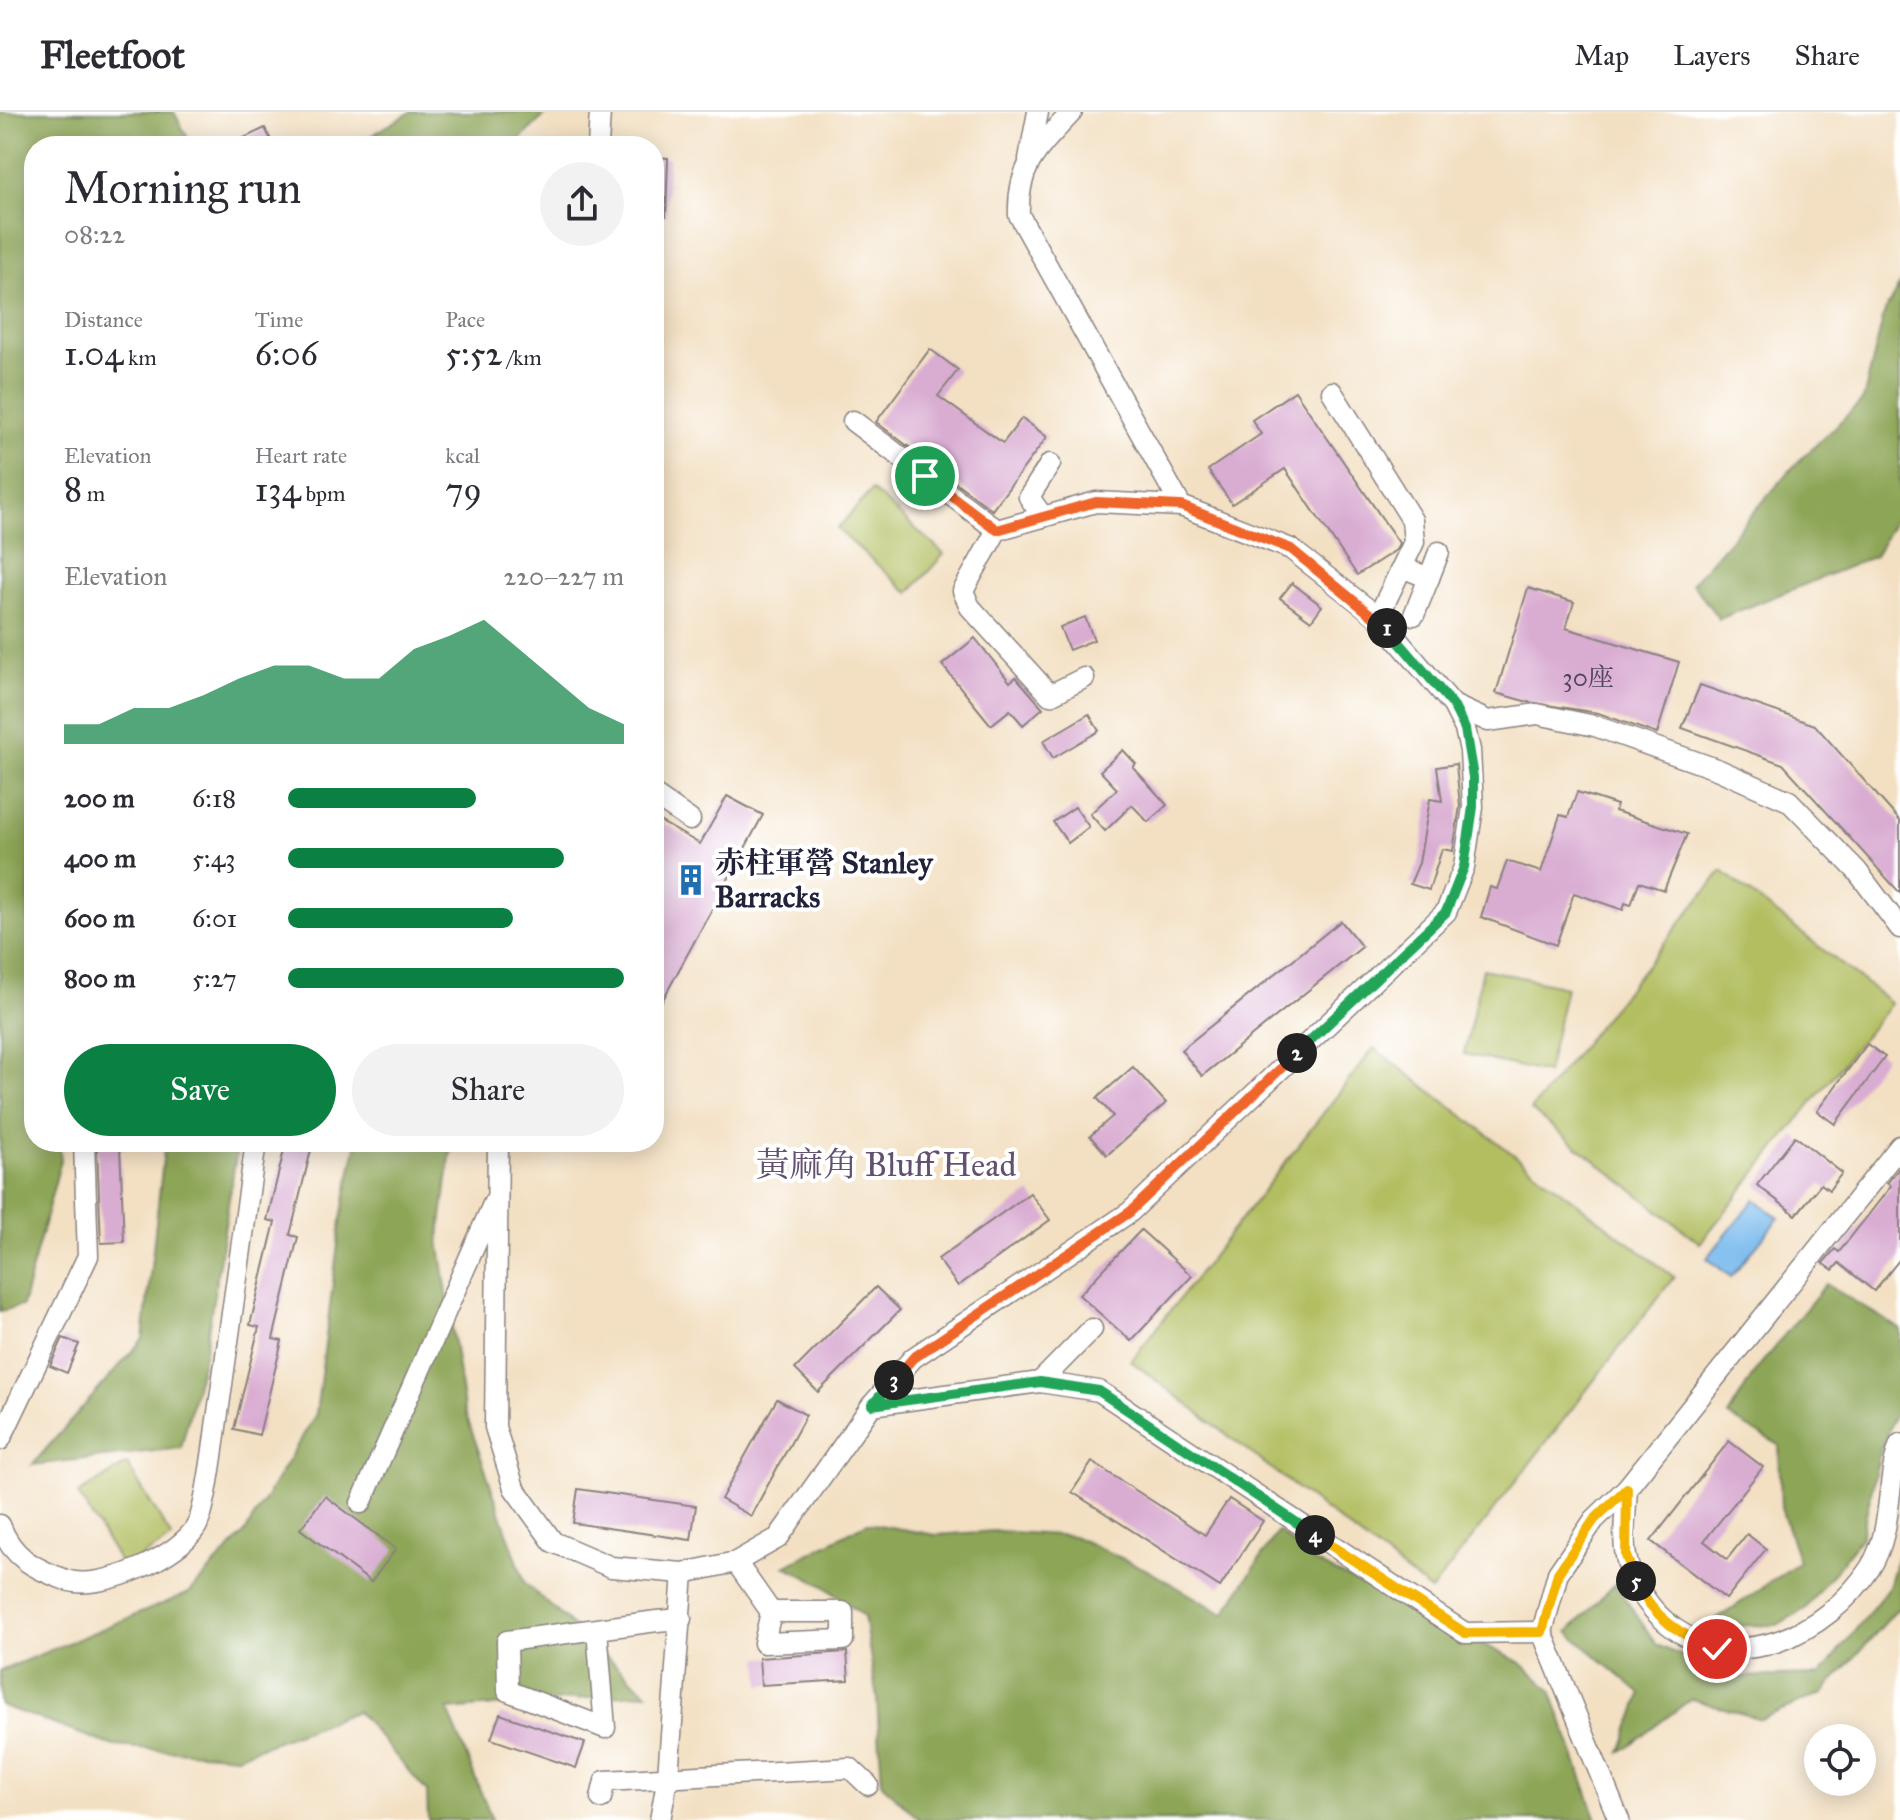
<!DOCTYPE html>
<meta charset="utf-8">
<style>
body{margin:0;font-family:"IM FELL Great Primer","Noto Serif TC",serif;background:#f2f2f3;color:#2b2b33;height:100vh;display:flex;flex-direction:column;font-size:30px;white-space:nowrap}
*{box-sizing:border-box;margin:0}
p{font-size:26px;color:#7c7c81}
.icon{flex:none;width:44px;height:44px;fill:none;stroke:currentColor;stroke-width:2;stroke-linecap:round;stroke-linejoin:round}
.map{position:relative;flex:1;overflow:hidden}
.drawer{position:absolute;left:24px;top:24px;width:640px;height:1016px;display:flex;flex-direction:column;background:#fff;border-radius:32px;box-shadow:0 4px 20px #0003}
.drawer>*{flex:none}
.fabs{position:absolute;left:1804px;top:1612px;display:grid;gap:16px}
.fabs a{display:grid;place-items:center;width:72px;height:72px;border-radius:50%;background:#fff;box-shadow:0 4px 20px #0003;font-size:40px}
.pin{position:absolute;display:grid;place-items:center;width:68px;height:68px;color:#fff;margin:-34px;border:4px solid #fff;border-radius:50%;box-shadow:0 2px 8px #0007}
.km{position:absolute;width:40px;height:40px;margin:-20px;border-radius:50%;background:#222;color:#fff;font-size:22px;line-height:40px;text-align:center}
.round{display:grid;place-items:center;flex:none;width:84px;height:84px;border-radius:42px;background:#f2f2f3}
.head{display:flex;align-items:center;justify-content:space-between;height:136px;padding:0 40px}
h1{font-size:44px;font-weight:600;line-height:60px}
.figures{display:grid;grid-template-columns:repeat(3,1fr);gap:12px;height:136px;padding:8px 40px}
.figures div{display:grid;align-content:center}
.figures b{font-size:34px;font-weight:600}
.figures small{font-size:22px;font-weight:400}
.figures p{font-size:22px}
.chart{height:224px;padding:16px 40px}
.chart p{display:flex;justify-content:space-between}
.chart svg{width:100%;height:144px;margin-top:8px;fill:#0b8043;opacity:.7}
.primary-button{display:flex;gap:16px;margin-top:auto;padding:16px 40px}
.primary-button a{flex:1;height:92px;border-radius:48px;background:#0b8043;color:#fff;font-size:32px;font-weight:600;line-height:92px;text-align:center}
.primary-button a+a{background:#f2f2f3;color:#2b2b33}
ul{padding:0 40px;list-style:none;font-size:26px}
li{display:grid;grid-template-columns:128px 96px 1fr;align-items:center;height:60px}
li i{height:20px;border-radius:10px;background:#0b8043}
header{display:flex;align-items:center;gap:48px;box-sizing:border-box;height:112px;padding:0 40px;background:#fff;border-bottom:2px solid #e1e1e2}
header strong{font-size:38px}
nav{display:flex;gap:44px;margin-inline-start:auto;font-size:28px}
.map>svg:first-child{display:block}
</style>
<header>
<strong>Fleetfoot</strong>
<nav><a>Map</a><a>Layers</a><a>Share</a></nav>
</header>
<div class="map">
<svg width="1900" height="1708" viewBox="0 0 1900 1708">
<rect width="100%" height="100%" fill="#fff"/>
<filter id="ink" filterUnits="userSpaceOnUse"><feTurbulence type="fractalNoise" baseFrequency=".0125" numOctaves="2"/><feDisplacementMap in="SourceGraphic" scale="16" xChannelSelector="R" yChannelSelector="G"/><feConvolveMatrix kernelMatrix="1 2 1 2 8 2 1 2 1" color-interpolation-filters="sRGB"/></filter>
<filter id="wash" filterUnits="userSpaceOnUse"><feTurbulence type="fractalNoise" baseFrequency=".006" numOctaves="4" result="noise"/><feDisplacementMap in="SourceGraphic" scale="32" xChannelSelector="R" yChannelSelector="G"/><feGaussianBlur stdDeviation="1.8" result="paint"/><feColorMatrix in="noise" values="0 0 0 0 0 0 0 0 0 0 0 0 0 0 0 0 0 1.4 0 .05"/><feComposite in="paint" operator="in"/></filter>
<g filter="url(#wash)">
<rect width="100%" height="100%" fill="#f3e0c3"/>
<!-- green -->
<g fill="#b2be60" stroke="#6a704e" stroke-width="2">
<path d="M872,378L944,442L909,481L837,417Z"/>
<path d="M1722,759L1891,891L1700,1131L1531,998Z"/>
<path d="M1483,857L1566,875L1547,961L1464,942Z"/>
<path d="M1374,936L1674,1165L1431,1479L1131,1249Z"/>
<path d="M127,1352L172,1426L123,1456L78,1382Z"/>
</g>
<!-- forest -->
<g fill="#8da556" stroke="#586448" stroke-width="2">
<path d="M0,0H174L192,34H34V596L28,803L34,846V1030H59L61,1048L22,1194L0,1199Z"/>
<path d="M411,0H548L513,34H354Z"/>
<path d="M1900,172V398L1875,444L1719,507L1692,471L1795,353L1863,288L1885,199Z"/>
<path d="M165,1030H238L205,1239L181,1336L32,1353L143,1227Z"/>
<path d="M357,1030H452L439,1128L464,1297L525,1471L647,1581L448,1598L492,1708H428L427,1680L357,1599L237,1644L114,1634L0,1593V1559L189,1481L244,1422L316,1302L342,1101Z"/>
<path d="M1826,1172L1900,1217V1289L1880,1340L1861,1425L1805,1497L1777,1513L1707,1514L1799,1450L1781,1396L1779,1333L1728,1304L1755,1259Z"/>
<path d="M867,1411L936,1423L995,1419L1073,1424L1145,1457L1224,1502L1278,1419L1314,1450L1520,1550L1551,1578L1597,1708H920L882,1672L877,1586L864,1504L824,1474L785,1454Z"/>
<path d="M1900,1436V1494L1823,1581L1761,1607L1691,1587L1621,1640L1641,1582L1568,1520L1615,1472L1657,1533L1729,1565L1820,1563L1889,1475Z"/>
</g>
<!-- water -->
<path fill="#78b9ed" stroke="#4d6e94" stroke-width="2" d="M1755,1087L1779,1106L1731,1165L1707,1146Z"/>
<g id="blocks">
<!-- building -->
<g fill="#d9acd2">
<path d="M265,16L274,34H227Z"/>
<path d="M654,45L668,46L666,104H654Z"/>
<path d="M930,237L958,258L938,284L1003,331L1022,306L1047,325L992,398L876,310Z"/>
<path d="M1295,279L1399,431L1396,438L1357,463L1285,357L1232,392L1208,358L1261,322L1252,308Z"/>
<path d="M1292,471L1322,494L1311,509L1280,486Z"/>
<path d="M1528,476L1574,490L1566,516L1679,550L1657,622L1598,601L1528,590L1496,581Z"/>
<path d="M1085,505L1094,528L1069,538L1060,515Z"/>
<path d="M975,526L1010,570L1016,565L1043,596L1023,613L1010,598L991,613L942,553Z"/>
<path d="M1700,573L1815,613L1900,709V781L1783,652L1682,616Z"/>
<path d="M1089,602L1099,619L1053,646L1043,629Z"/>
<path d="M1123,638L1136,652L1133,655L1167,693L1148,710L1132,693L1105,719L1090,702L1117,677L1100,659Z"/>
<path d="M1456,652L1460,694L1453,739L1442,737L1429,778L1410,772L1419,751L1430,687L1442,689L1437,655Z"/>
<path d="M1577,680L1617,693L1615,699L1687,722L1664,778L1639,770L1631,793L1625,791L1623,798L1574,781L1556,833L1481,805L1490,775L1497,777L1507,749L1541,760L1560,703L1568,705Z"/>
<path d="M727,684L763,703L654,904V706L700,732Z"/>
<path d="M1075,695L1089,715L1068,731L1053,710Z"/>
<path d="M1341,809L1362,835L1202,964L1181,938Z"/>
<path d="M1867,932L1885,945L1835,1012L1817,999Z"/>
<path d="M1133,955L1166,991L1107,1043L1090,1024L1113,1004L1097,986Z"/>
<path d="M1795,1024L1842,1061L1829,1078L1821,1072L1796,1103L1757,1073Z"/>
<path d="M286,1030H313L290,1123L298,1125L273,1227L282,1229L259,1323L234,1317L259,1215L250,1213L275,1110L267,1108Z"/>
<path d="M120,1034L124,1130L101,1131L97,1035Z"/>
<path d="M1900,1055V1147L1874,1179L1839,1151L1833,1158L1823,1151L1835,1137L1839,1140L1891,1074L1887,1071Z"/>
<path d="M1030,1081L1050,1108L958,1174L938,1147Z"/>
<path d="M1141,1118L1192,1164L1131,1229L1079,1183Z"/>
<path d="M876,1175L900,1198L818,1280L795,1257Z"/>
<path d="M63,1226L79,1232L67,1261L50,1254Z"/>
<path d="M777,1287L806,1303L751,1404L721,1387Z"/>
<path d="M1729,1329L1763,1355L1704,1429L1727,1447L1747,1422L1766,1437L1726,1487L1651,1429Z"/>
<path d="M1092,1350L1205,1423L1229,1387L1263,1409L1220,1475L1072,1380Z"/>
<path d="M578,1377L696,1394L691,1428L573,1411Z"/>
<path d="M325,1384L396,1437L371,1470L300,1417Z"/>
<path d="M847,1540L849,1568L761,1573L759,1546Z"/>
<path d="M500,1602L585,1631L576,1656L491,1627Z"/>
</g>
</g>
</g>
<g filter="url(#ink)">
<use href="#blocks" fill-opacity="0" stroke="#8a817f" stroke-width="2"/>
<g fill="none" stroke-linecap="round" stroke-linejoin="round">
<defs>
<g id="minor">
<path d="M598,34L600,0"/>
<path d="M1029,47L1038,0"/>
<path d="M1332,280L1412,408L1414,430L1378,505"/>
<path d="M853,309L997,418L1096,390L1181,394"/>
<path d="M1043,405L1029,385L1050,352"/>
<path d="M997,418L963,479L970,495L1050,583L1084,566"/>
<path d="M1404,456L1429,466L1439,440"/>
<path d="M1414,503L1429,466"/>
<path d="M1453,593L1488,609L1537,602L1595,614L1719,658L1789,689L1857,759L1900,816"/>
<path d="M654,683L690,708"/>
<path d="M498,1030L495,1315L514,1376L553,1430L611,1455L683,1461L736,1450L778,1426L872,1293L913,1246L1130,1100L1446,800L1464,755L1473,695L1470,638L1465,617L1453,593L1378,505L1291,437L1181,394L1019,103C1017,52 1040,35 1072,0"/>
<path d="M1040,1270L1092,1217"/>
<path d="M872,1293L1040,1270L1099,1279L1465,1521L1542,1520L1619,1708"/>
<path d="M0,1328L88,1144L84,1030"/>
<path d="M1627,1376C1626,1398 1622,1423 1626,1444C1630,1469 1648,1495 1667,1511C1735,1567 1827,1522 1870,1456C1894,1418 1885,1371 1900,1332"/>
<path d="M361,1391L494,1090"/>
<path d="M0,1413C12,1446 35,1457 66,1468C100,1480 178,1445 196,1415C206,1399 214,1329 217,1308C230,1215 243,1123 256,1030"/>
<path d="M736,1450L771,1500L764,1531L843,1528V1500H771"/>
<path d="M597,1517L605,1616L508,1579L507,1529L657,1509L681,1507"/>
<path d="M1542,1520L1558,1461L1594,1408L1627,1376L1900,1034"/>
<path d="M601,1686L605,1669L850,1656L868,1673"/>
<path d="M660,1708L668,1664L683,1461"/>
</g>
</defs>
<!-- minor casing -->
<use href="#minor" stroke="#8a817f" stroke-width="23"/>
<!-- minor -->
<use href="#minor" stroke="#fff" stroke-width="20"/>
</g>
</g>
<g fill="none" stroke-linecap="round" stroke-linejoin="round" filter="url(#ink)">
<defs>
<path id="split-1" d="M925,364L997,418L1096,390L1181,394L1291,437L1387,516"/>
<path id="split-2" d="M1297,941L1446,800L1464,755L1473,695V665L1465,617L1453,593L1387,516"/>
<path id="split-3" d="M894,1268L913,1246L1130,1100L1297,941"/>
<path id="split-4" d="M894,1268L872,1293L1040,1270L1099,1279L1315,1423"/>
<path id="split-5" d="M1315,1423L1465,1521L1542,1520L1558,1461L1594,1408L1627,1376L1626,1444L1636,1469"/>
<path id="split-6" d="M1636,1469C1653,1506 1681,1524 1717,1537"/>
</defs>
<!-- split-1 casing -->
<use href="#split-1" stroke="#fff" stroke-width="16"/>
<!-- split-2 casing -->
<use href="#split-2" stroke="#fff" stroke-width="16"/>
<!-- split-3 casing -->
<use href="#split-3" stroke="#fff" stroke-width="16"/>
<!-- split-4 casing -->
<use href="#split-4" stroke="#fff" stroke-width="16"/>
<!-- split-5 casing -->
<use href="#split-5" stroke="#fff" stroke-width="16"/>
<!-- split-6 casing -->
<use href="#split-6" stroke="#fff" stroke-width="16"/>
<!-- split-1 -->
<use href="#split-1" stroke="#f0652b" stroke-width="10"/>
<!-- split-2 -->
<use href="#split-2" stroke="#22a559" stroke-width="10"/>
<!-- split-3 -->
<use href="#split-3" stroke="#f0652b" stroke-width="10"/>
<!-- split-4 -->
<use href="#split-4" stroke="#22a559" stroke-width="10"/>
<!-- split-5 -->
<use href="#split-5" stroke="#f5b400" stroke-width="10"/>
<!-- split-6 -->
<use href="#split-6" stroke="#f5b400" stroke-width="10"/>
</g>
<!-- icons -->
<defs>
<symbol id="building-bare" viewBox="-9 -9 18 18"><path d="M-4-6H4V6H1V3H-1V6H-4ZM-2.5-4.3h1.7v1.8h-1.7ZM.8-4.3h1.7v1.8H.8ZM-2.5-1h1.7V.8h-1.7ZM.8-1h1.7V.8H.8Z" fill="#1f6fb2" stroke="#fff" stroke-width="2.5" paint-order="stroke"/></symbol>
</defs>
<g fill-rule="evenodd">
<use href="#building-bare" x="669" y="746" width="44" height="44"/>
</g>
<g text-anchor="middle" stroke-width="8" stroke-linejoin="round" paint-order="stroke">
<!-- number labels -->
<g font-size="26" fill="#504461">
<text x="1588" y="574">30座</text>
</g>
<!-- poi labels -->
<g font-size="30" font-weight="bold" fill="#22223b" stroke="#fff" text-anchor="start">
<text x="715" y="761">赤柱軍營 Stanley<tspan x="715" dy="34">Barracks</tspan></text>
</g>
<!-- quarter labels -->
<g font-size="34" fill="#625270" stroke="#fff">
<text x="886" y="1064">黃麻角 Bluff Head</text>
</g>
</g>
</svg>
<div class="fabs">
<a><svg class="icon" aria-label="locate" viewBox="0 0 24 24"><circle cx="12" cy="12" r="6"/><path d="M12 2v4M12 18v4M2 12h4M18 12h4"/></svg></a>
</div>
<div class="pin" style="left:925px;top:364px;background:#1e9e55"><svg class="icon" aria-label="arrive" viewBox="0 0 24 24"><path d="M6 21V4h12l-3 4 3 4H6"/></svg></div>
<div class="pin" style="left:1717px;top:1537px;background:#d93025"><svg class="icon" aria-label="check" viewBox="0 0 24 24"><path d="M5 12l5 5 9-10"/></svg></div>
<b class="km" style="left:1387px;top:516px">1</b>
<b class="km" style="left:1297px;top:941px">2</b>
<b class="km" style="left:894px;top:1268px">3</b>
<b class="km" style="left:1315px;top:1423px">4</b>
<b class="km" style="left:1636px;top:1469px">5</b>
<section class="drawer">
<div class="head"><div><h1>Morning run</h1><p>08:22</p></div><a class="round"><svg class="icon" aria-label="share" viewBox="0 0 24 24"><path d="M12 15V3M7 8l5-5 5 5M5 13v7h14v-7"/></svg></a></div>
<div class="figures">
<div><p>Distance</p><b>1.04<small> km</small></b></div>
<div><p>Time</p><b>6:06</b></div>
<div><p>Pace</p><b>5:52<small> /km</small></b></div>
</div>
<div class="figures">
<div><p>Elevation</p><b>8<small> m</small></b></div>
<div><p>Heart rate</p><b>134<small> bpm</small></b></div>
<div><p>kcal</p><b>79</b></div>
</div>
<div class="chart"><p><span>Elevation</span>220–227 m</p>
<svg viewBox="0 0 160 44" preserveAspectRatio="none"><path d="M0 44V38L10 38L20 33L30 33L40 29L50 24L60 20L70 20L80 24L90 24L100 15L110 11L120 6L130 15L140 24L150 33L160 38V44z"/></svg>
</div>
<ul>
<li><b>200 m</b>6:18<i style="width:56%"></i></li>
<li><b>400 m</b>5:43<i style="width:82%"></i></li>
<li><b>600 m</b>6:01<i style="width:67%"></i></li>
<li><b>800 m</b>5:27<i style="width:100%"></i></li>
</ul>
<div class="primary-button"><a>Save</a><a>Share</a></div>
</section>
</div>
